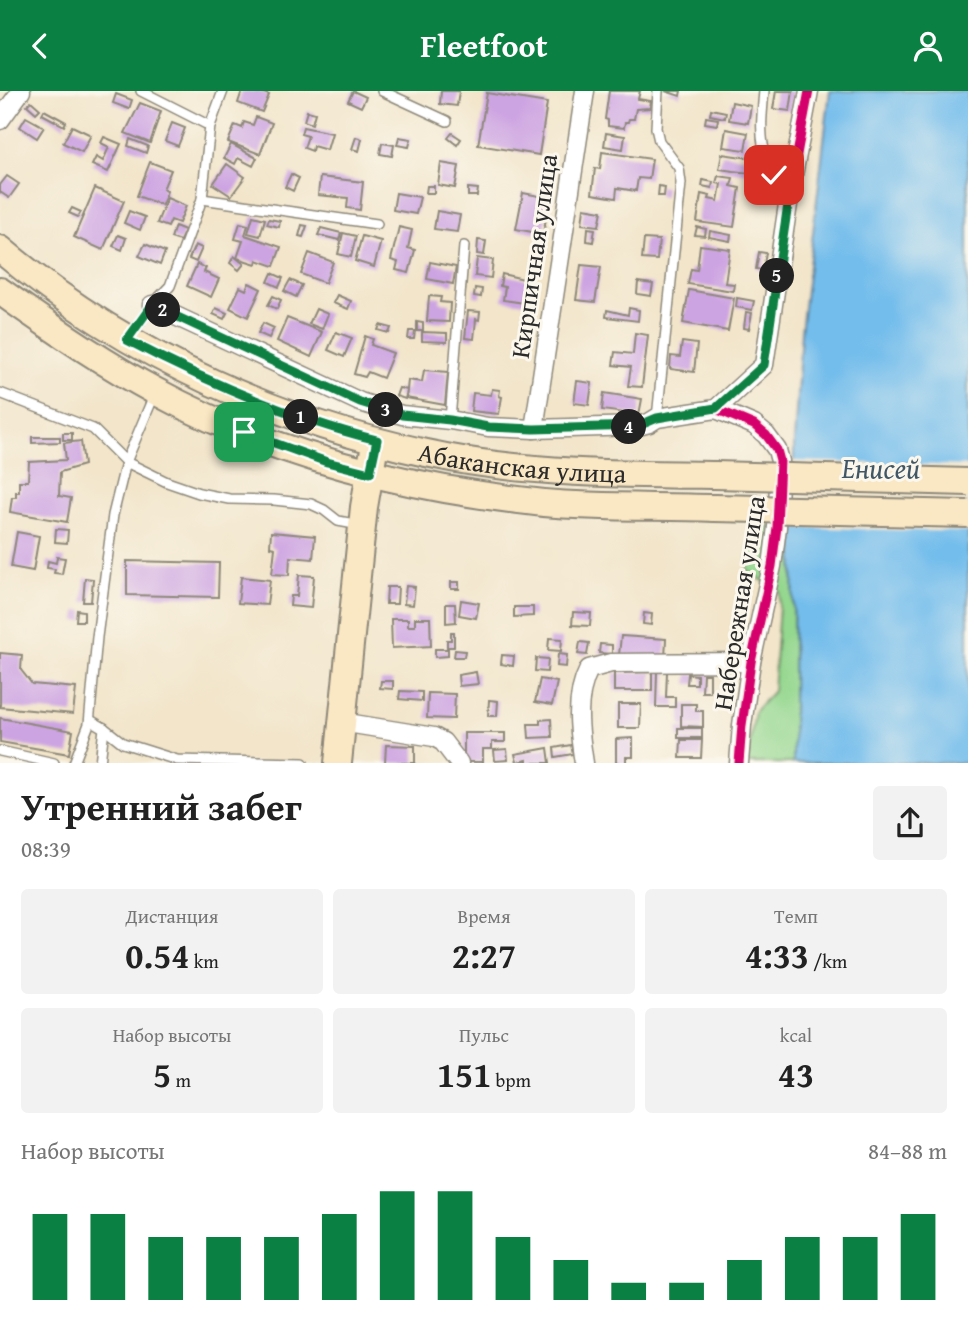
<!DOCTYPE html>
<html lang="ru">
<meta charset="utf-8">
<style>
body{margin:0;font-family:"Gentium Book Plus",serif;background:#f2f2f2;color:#222;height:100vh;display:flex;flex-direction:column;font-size:26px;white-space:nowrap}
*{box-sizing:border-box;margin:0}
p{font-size:23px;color:#767676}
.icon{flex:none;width:38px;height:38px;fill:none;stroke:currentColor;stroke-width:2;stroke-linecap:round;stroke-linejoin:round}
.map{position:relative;height:672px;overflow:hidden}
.drawer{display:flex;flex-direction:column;background:#fff;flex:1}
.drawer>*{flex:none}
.pin{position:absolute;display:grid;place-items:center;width:60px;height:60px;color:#fff;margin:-30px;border-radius:14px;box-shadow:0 4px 10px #0006}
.km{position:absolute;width:35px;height:35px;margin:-18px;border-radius:50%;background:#222;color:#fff;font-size:19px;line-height:35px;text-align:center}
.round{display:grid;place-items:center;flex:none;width:74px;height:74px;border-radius:7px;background:#f2f2f2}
.overview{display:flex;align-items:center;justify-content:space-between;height:119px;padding:0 21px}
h1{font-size:38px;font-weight:700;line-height:52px}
.metrics{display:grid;grid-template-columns:repeat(3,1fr);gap:10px;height:119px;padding:7px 21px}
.metrics div{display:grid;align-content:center;border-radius:7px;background:#f2f2f2;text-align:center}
.metrics b{font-size:35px;font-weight:700}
.metrics small{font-size:19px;font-weight:400}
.metrics p{font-size:19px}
.chart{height:196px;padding:14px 21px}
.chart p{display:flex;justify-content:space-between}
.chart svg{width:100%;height:126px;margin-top:7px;stroke:#0b8043;stroke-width:6}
header{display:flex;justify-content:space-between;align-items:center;height:91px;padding:0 21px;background:#0b8043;color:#fff;font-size:32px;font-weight:700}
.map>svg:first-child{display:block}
</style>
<header><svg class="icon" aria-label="back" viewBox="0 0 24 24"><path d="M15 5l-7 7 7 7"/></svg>Fleetfoot<svg class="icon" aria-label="person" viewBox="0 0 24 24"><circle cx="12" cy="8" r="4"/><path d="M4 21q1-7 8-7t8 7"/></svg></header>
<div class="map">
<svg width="968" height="672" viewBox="0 0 968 672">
<rect width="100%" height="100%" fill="#fbf7ec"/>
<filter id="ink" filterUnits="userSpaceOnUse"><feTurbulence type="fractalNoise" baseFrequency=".0143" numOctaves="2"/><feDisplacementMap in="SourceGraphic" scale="14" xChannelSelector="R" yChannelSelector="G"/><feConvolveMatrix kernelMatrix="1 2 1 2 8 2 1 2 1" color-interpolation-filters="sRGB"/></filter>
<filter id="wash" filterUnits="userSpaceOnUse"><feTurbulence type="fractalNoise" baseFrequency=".00686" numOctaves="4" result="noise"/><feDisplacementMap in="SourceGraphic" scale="28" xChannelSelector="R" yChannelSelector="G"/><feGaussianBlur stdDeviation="1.57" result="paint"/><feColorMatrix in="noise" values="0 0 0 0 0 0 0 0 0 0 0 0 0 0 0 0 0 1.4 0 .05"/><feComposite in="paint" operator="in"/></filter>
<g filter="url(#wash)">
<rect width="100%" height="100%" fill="#f2e5ca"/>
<!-- green -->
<path fill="#94d78f" stroke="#60815d" stroke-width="2" d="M750,435L793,436V672H747L755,620L773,600L780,501L748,480Z"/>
<!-- water -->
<path fill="#73bdec" stroke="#4f748c" stroke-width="2" d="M830,0H968V672H793L794,352L801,241Z"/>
<!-- pier -->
<path fill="#f2e5ca" d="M791,370L968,375V441L790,436Z"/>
<g id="blocks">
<!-- building -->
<g fill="#cda4e2">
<path d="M242,0H259L269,4L262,21L238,12Z"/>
<path d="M353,0L366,6L361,16L348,10Z"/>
<path d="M441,0H459L457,15L440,13Z"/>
<path d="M609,0H640L638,8L651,10L650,17L636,18L634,28H629L628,31H625L624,37L608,35V29L605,28Z"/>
<path d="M665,0H681L680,5Z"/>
<path d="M776,0H793L790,20L773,18Z"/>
<path d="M487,2L547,12L539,64L478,54Z"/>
<path d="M116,3L132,9L129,18L113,12Z"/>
<path d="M31,10L40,18L36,22L27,14Z"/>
<path d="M732,11L751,15L748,32L729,29Z"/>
<path d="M140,12L161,20L150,52L125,42Z"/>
<path d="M711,18L726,21L725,27L710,24Z"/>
<path d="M44,19L66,31L64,35L42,23Z"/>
<path d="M307,20L315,22L312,33L304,30Z"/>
<path d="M26,26L44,36L37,47L20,36Z"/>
<path d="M256,26L272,32L260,63L228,51L235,34L242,37L244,31L253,34Z"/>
<path d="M706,26L718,28L717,34L705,32Z"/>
<path d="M172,32L185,37L178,55L165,50Z"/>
<path d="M72,35L91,44L82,61L63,52Z"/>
<path d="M303,36L332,42L327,59L313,55L312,60L304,57L308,45L301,43Z"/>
<path d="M726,38L748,42L745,59L723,56Z"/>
<path d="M452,42L461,48L457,54L448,47Z"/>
<path d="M606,42L625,45L623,58L604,55Z"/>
<path d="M104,46L121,53L108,81L92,74L96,66L103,70L109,56L101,52Z"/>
<path d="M356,46L362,48L359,60L352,58Z"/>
<path d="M399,46L411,48L409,56L397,54Z"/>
<path d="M130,48L148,55L146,62L128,55Z"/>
<path d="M382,52L394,54L392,65L380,63Z"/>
<path d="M231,53L257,67L253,75L238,67L235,73L224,67Z"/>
<path d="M602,61L652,68L649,88L638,87L636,100L617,97L616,107L592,103L595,77L600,78Z"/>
<path d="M722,63L750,67L748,82L719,78Z"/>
<path d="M150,71L171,79L163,98L167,100L162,114L137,105Z"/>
<path d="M441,72L459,75L455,97L438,94Z"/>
<path d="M227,73L245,86L231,105L213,93Z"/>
<path d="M291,83L299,87L293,100L285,96Z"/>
<path d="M7,85L19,93L9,107L0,101V94Z"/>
<path d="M718,85L733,87L731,95L740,97L734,136L697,131L701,103L710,105L709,108L718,110L721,93L716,92Z"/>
<path d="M320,86L363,91L360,119L347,117L348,107L318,104Z"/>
<path d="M703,89L713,91L712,97L702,95Z"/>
<path d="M427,95H434V102H426Z"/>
<path d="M659,95L665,96L664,105H658Z"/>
<path d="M763,95L772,96L770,109L761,108Z"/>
<path d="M95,97L124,110L103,159L74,146Z"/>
<path d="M468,97L478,98L477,105H468Z"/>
<path d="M396,102L420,106L416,123L393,119Z"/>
<path d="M523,102L550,107L543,143L516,138Z"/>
<path d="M167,107L186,115L179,132L171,129L168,136L157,132Z"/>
<path d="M72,117L81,121L78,126L69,122Z"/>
<path d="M584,117L602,120L599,135L582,133Z"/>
<path d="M129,120L145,126L140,139L124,132Z"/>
<path d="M437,120L460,124L457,141L434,138Z"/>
<path d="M253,125L265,128L260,145L248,142Z"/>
<path d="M269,128L280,130L279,136L267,133Z"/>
<path d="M240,132L248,134L245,144L281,156L274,175L257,169L256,173L237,167L243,150L235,148Z"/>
<path d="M302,134L307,135L303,146L299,145Z"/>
<path d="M175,135L185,139L180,150L171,147Z"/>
<path d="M399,136L412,139L408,157L415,159L409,182L396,179L398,171L391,169Z"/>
<path d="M697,136L706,138L705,145L695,144Z"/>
<path d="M321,137L341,142L339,149L318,144Z"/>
<path d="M588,137L595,138L593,151L587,150Z"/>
<path d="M710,140L731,144L730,150L709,146Z"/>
<path d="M343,142L356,145L351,166L338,163Z"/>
<path d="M118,144L126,147L122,159L113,155Z"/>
<path d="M362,145L381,150L374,176L355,170Z"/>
<path d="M644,148L659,149L657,169L642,168Z"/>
<path d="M478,149L486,150L484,164L477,163Z"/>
<path d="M145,153L165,161L160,174L139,165Z"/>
<path d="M195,154L202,157L196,171L189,168Z"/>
<path d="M700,154L730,158L725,192L734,193L733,200L688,193L691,178L697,179Z"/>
<path d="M759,161L766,162L763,179L756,178Z"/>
<path d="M309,162L333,171L325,192L301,183Z"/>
<path d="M234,165L244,173L239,179L230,172Z"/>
<path d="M477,167L493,169L491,187L475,185Z"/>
<path d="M430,171L456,176L453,193L427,188Z"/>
<path d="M197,173L206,177L204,181L219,188L211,206L187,195Z"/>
<path d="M581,174L601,176L595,211L576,209Z"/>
<path d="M272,182L283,187L279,196L268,191Z"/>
<path d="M502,183L528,189L525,212L503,209L505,196L500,195Z"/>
<path d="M290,189L302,194L296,206L284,200Z"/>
<path d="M638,191L653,193L651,205L637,203Z"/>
<path d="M249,192L261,198L248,226L230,217L240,196L246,199Z"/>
<path d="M475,197L482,198L481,206L474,205Z"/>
<path d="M689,199L734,207L728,240L683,232Z"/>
<path d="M337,204L351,210L348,218L333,212Z"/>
<path d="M273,205L281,209L277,218L268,214Z"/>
<path d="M429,205L441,206L440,211L450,212L449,231L427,230Z"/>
<path d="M737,207L754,210L752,219L736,216Z"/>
<path d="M216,217L227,222L224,228L213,223Z"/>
<path d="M629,217L639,219L638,230L606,226L607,219L628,224Z"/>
<path d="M316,218L328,223L322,238L309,233Z"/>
<path d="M468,220L480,221L479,229L476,228L474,248L465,247Z"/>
<path d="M746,221L752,222L749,238L744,237Z"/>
<path d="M287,227L322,241L311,266L277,250Z"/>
<path d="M417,231L423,232V240H417Z"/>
<path d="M263,232L274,237L269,247L258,242Z"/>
<path d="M380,234L391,237L389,242L378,239Z"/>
<path d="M409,240H415L414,248H408Z"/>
<path d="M336,241L352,247L344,266L328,259Z"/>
<path d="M422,241L447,242V251L422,250Z"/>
<path d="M635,242L648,244L642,296L628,295L631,276L613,274L615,261L633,263Z"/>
<path d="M365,245L373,248L371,254L393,262L383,287L368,281L365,286L354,283Z"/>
<path d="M682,251L697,253L694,281L670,278L671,265L680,266Z"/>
<path d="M424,279L448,281L445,314L406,307L407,300L405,308L396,305L399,297L407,299L408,289L422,291Z"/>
<path d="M577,290L592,292L589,314L574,312Z"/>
<path d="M492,298L500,299L499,305L502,306L499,323L471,320L473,302L491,304Z"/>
<path d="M604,302L642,308L639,324L602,319Z"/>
<rect x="63" y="342" width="9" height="7"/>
<path d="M32,346H60V351L32,352Z"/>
<path d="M81,350L84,374L60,381L59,405L71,407L67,431L10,421L12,406H16V401H19V390H28L29,371L66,369L64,352Z"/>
<path d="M56,438L68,439L67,452L55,451Z"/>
<path d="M17,441L39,445L33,480L11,476Z"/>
<path d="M271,441L315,445L313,468L290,466L289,484L272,483L275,457L270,456Z"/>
<path d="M57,466L65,467L62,483L54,482L55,478L47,477L48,470L56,472Z"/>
<path d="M127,470L219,472L218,506L127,504Z"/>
<path d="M299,484L314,485L311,517L290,515L291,505H297Z"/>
<path d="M241,486L270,489L267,514L238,512Z"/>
<path d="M85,487L93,488L91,511H83Z"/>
<rect x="451" y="491" width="8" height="7"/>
<path d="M406,495L415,496L413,514L404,513Z"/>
<path d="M387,496H398L397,513H386Z"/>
<path d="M461,509L479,512L476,527L459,524Z"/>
<path d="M446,513H455L456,531L446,532Z"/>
<path d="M514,516H533V525L514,526Z"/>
<path d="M77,519L84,520V530H76Z"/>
<path d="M573,521L591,522L590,535L572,534Z"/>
<path d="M644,522L652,523L651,534L643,533Z"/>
<path d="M415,527H430L431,555L392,557L391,528H408V535H415Z"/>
<path d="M451,541H454V556H447V549H451Z"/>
<path d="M621,545L666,548L665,567L619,564Z"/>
<path d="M549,547L562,548L561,560L548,559Z"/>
<path d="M580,551L589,552L587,564L578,563Z"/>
<path d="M600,553L612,554V563L599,562Z"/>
<path d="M435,558H448V565L435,566Z"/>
<path d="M455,559L465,560L464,566H454Z"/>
<path d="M0,562L22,564L21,579L32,593L76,597L73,623L0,616Z"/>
<path d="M558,563L567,564L566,576L557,575Z"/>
<path d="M502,564L514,565L513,575L501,573Z"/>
<path d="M536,567L548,568L547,581L535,580Z"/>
<path d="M476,581L478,593L459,595L458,584Z"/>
<path d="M652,581V600H614V582Z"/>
<path d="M657,581H667L666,606H675V616H656Z"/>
<path d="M688,583L697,584V593H687Z"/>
<path d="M703,583H710V601H702Z"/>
<path d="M540,588L557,591L552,614L535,611Z"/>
<path d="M381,590H393V598L380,597Z"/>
<path d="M400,600L422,601V610L399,608Z"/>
<path d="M428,602L455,603L454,628L427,627Z"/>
<path d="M489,609L498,610L497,625H488Z"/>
<path d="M618,613H641L640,637H618Z"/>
<path d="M681,613H696V620H703V636L681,635Z"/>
<path d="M0,627L73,640L69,663L0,651Z"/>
<path d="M551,628L552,646L529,647L528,633H540V629Z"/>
<rect x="678" y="637" width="24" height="10"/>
<path d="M464,642H505V651H492V658H483V671H464Z"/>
<path d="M633,647V666H626V672H616V648Z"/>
<path d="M681,649H702L701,667H680Z"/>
<path d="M386,654L415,655V672H385Z"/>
<path d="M571,654L573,663L555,666L554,657Z"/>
<path d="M548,657L550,672H527V669L517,671L515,663Z"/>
<path d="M507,658L508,669L495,670L494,659Z"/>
</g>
</g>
</g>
<g filter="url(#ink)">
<use href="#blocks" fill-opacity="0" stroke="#8e887a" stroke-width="2"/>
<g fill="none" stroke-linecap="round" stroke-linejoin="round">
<defs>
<g id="lane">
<path d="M141,0L210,35"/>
<path d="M382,0L447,30"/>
<path d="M764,0C760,44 757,67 790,100"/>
<path d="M202,108L377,133"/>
<path d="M130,245L152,214L170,195L202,108L210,35L223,0"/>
<path d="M0,302L93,338L126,371L167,391L199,402L229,408L274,409L311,413L324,419L338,430L360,434"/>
<path d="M657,327L681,92L679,77L659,50L656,37L658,0"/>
<path d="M450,329L464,155"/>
<path d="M90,629L104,637L123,652L177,669L303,672"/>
<path d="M0,660L54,672"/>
<path d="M74,672L89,633L97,546L113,424L126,371L155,302"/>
<path d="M100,672L104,637"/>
</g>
<g id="street">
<path d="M0,29L21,0"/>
<path d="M152,214L360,311L402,324L450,329L488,336L534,338L638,335L649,332L657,327L716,318"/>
<path d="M716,318L754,334L766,344L777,359L780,370L777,436L772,475L751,571L742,634L739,672"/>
<path d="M716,318L764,274L790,100L809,0"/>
<path d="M534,338L585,0"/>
<path d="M341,631L434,646L443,651L459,672"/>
<path d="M584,672C579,640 574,607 589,578L611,572L751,571"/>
</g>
<g id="secondary">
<path id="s1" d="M0,158C128,266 287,336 451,367C537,383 627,383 715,384"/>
<path d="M0,200C50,236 101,271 155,300C274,365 410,398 544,412C600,417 658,415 714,417"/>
<path d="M338,672L364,416L373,364"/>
</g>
</defs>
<!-- lane casing -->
<use href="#lane" stroke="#8e887a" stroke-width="12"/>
<!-- street casing -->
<use href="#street" stroke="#8e887a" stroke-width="21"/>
<!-- secondary casing -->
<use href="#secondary" stroke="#8e887a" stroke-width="30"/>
<!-- lane -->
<use href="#lane" stroke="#fff" stroke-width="9"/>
<!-- street -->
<use href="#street" stroke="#fff" stroke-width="18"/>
<!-- secondary -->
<use href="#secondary" stroke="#fae7c3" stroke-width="26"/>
<defs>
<g id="secondary-bridge">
<path d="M715,384L968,391"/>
<path d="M714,417L968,423"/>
</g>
</defs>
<!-- secondary-bridge casing -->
<use href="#secondary-bridge" stroke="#8e887a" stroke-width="30" stroke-linecap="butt"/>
<!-- secondary-bridge -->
<use href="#secondary-bridge" stroke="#fae7c3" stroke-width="26"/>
<defs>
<g id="cycleway">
<path d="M152,214L360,311L402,324L450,329L488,336L534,338L638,335L649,332L657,327L716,318"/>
<path d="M716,318L754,334L766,344L777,359L780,370L777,436L772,475L751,571L742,634L739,672"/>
<path d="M716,318L764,274L790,100L809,0"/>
</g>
</defs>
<!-- cycleway casing -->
<use href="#cycleway" stroke="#fbf7ec" stroke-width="13"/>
<!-- cycleway -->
<use href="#cycleway" stroke="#d6006c" stroke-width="9"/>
</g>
</g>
<g fill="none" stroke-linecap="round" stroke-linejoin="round" filter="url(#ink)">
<defs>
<path id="route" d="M244,341L327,371L370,382L377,349C289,327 207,291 127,249L152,214L360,311L402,324L450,329L488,336L534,338L638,335L657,327L716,317L764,274L790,100L774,84"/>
</defs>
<!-- route casing -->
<use href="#route" stroke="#fff" stroke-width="14"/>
<!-- route -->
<use href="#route" stroke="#0b8043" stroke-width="9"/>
</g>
<g text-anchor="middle" stroke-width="6" stroke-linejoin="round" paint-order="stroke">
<!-- street labels -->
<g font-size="26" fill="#2b2b2b" stroke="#fbf7ec">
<text transform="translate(534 165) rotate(-82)" y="9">Кирпичная улица</text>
<text dy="9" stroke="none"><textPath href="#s1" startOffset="574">Абаканская улица</textPath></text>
<text transform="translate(739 512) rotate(-81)" y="9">Набережная улица</text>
</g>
<!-- water labels -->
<g font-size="28" font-style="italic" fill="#415765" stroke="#fbf7ec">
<text x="881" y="387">Енисей</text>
</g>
</g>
</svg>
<div class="pin" style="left:244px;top:341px;background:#1e9e55"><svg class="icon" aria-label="arrive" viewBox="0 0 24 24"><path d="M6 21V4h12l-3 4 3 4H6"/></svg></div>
<div class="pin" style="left:774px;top:84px;background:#d93025"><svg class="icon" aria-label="check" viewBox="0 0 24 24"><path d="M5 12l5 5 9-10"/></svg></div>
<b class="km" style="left:301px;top:326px">1</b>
<b class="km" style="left:163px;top:219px">2</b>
<b class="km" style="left:386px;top:319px">3</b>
<b class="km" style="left:629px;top:336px">4</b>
<b class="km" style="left:777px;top:185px">5</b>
</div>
<section class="drawer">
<div class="overview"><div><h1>Утренний забег</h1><p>08:39</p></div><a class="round"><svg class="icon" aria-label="share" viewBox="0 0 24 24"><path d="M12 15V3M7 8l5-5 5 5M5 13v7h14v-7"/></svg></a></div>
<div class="metrics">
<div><p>Дистанция</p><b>0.54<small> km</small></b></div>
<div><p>Время</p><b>2:27</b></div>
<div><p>Темп</p><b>4:33<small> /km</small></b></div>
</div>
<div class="metrics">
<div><p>Набор высоты</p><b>5<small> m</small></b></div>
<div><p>Пульс</p><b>151<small> bpm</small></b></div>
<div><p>kcal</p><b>43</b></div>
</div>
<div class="chart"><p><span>Набор высоты</span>84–88 m</p>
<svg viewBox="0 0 160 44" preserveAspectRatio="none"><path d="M5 44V14M15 44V14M25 44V22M35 44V22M45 44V22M55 44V14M65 44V6M75 44V6M85 44V22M95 44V30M105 44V38M115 44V38M125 44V30M135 44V22M145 44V22M155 44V14"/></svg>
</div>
</section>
